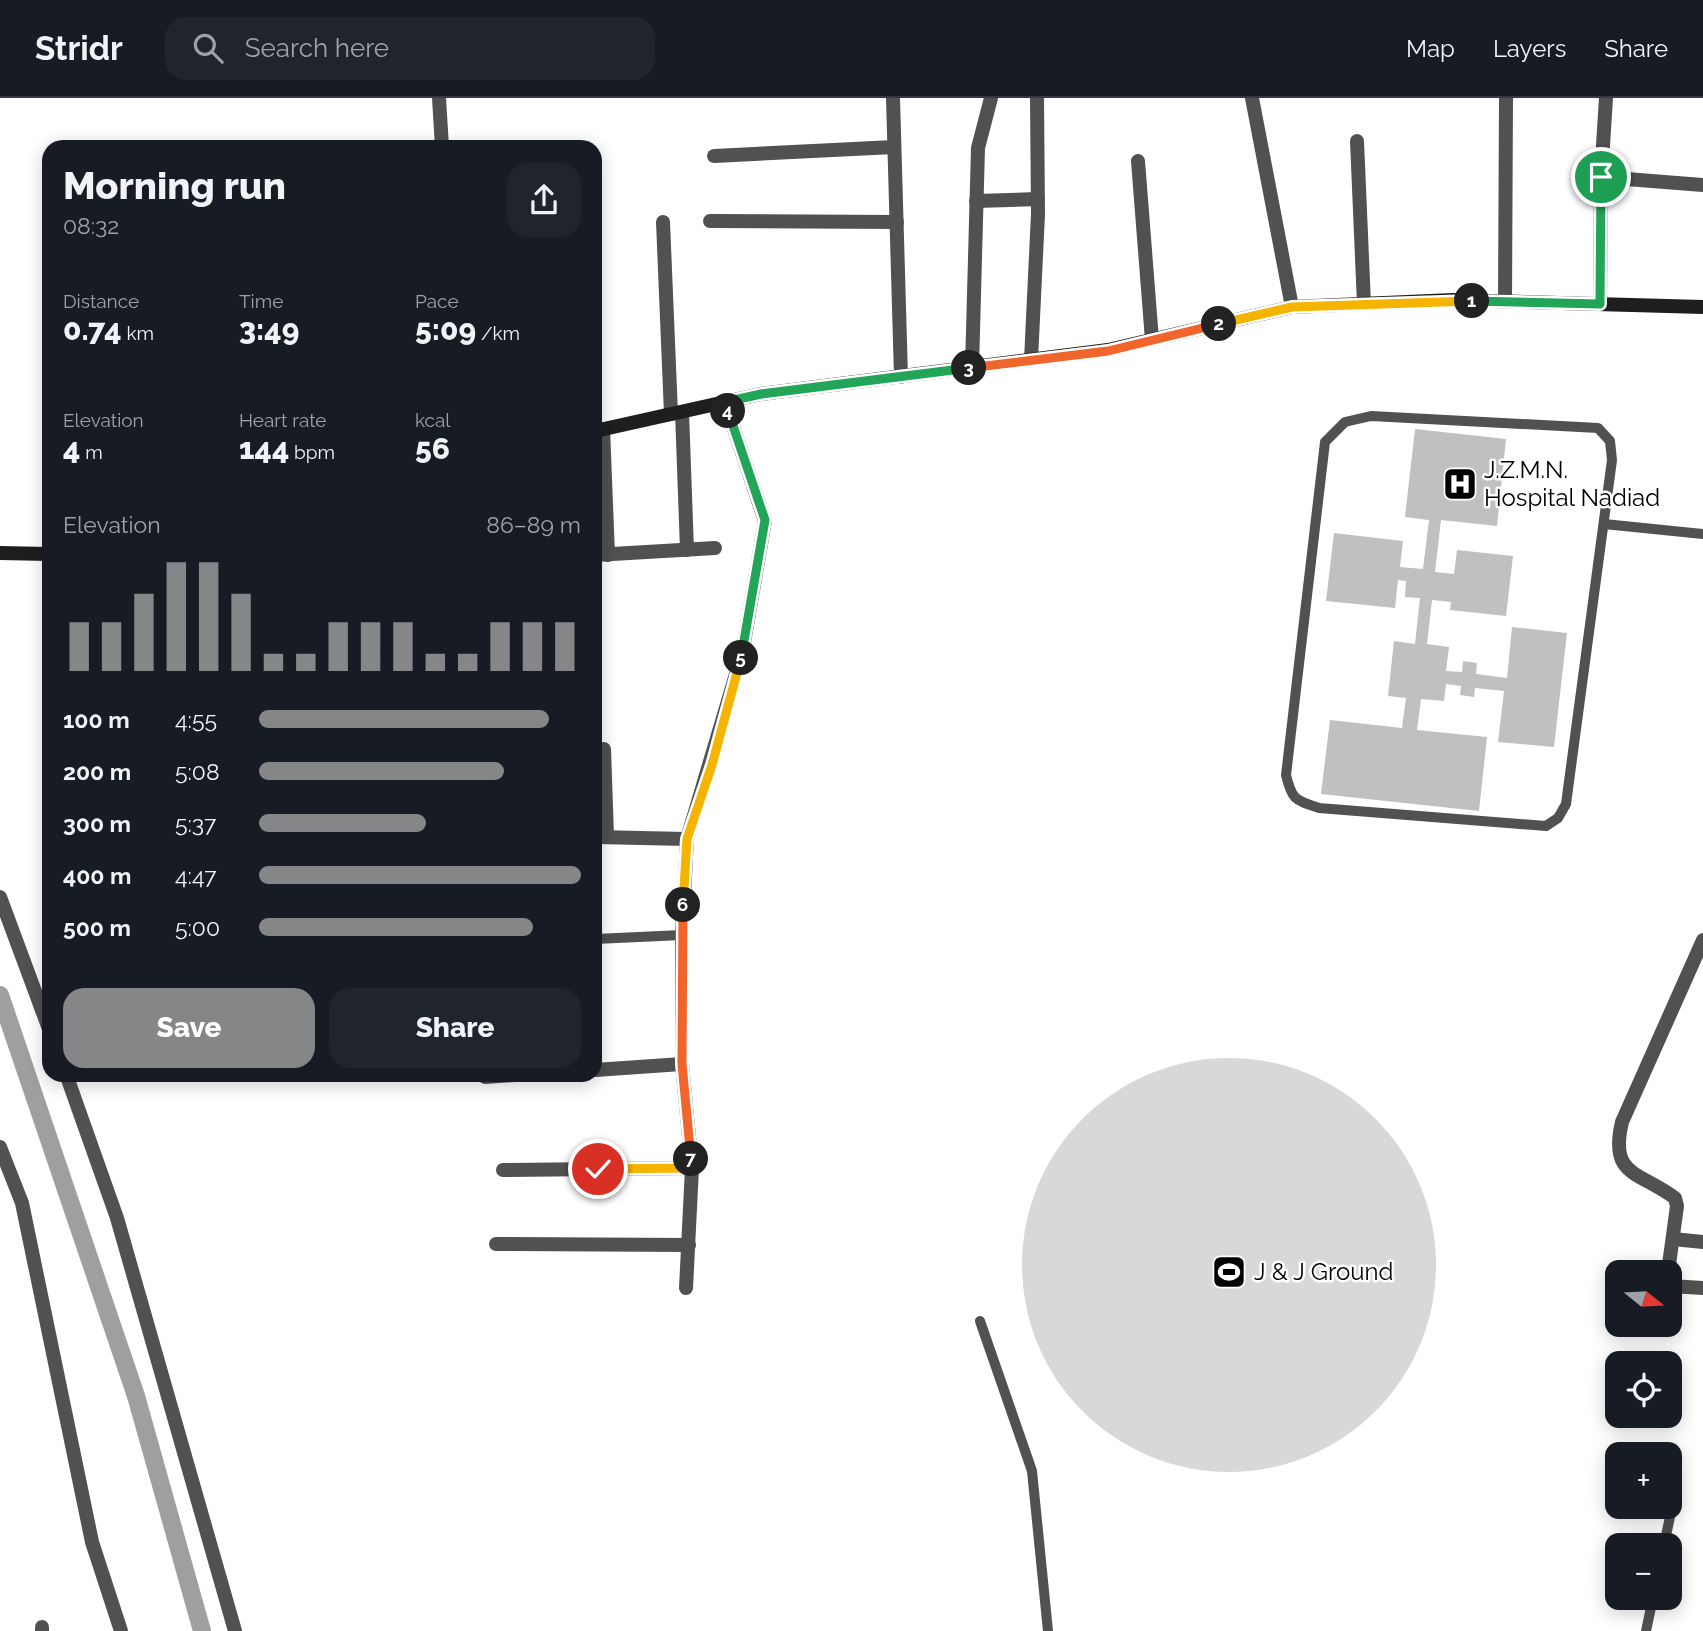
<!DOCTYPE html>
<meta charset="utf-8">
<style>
body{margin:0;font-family:Raleway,sans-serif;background:#20242c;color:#f1f3f6;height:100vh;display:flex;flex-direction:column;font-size:26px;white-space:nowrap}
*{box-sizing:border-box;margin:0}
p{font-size:23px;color:#9ea1a6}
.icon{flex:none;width:38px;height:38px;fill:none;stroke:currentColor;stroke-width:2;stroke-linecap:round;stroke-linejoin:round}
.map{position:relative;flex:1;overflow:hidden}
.panel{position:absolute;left:42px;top:42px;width:560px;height:942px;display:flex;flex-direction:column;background:#171b24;border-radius:21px;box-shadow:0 4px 18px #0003}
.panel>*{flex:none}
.needle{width:46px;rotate:108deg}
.fabs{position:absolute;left:1605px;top:1162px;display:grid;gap:14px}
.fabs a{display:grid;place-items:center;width:77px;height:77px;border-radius:14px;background:#171b24;box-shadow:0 4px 18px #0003;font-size:35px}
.pin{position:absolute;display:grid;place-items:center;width:60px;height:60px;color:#fff;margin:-30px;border:4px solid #fff;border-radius:50%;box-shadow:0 2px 7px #0007}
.km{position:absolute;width:35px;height:35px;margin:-18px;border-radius:50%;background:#222;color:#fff;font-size:19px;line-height:35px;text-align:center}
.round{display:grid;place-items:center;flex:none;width:74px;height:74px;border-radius:21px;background:#20242c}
.summary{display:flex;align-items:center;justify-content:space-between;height:119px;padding:0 21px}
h1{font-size:38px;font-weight:800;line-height:52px}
.metrics{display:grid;grid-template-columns:repeat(3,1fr);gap:10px;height:119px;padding:7px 21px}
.metrics div{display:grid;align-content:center}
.metrics b{font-size:30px;font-weight:800}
.metrics small{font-size:19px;font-weight:400}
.metrics p{font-size:19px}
.chart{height:196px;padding:14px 21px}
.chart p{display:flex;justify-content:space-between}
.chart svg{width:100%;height:126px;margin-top:7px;stroke:#858687;stroke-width:6}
.primary-button{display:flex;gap:14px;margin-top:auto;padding:14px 21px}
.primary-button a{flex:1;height:80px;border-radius:21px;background:#858687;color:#fff;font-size:28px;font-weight:800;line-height:80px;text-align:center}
.primary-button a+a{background:#20242c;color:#f1f3f6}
ul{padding:0 21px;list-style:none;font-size:23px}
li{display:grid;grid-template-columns:112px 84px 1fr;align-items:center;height:52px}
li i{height:18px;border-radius:9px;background:#858687}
header{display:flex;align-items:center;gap:42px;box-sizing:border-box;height:98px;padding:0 35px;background:#171b24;border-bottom:2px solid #363941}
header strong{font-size:33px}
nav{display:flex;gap:38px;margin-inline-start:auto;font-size:24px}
.search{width:490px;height:63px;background:#20242c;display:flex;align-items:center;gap:18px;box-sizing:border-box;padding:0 24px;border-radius:21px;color:#9ea1a6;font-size:26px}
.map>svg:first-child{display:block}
</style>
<header>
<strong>Stridr</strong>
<div class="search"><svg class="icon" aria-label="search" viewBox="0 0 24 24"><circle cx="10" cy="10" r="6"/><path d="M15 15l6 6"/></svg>Search here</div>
<nav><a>Map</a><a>Layers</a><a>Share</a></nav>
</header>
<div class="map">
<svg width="1703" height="1533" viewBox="0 0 1703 1533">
<rect width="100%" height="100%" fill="#fff"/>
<!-- green -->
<circle fill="#d8d8d8" cx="1229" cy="1167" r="207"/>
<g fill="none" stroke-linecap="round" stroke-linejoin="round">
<!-- canal -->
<path stroke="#9f9f9f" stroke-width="18" d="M0,897L136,1298L202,1533"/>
</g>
<!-- building -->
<path fill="#c0c0c0" d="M1415,331L1506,341L1497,428L1441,422L1435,474L1454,476L1457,452L1513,458L1506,518L1450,512L1451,504L1432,502L1427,546L1449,549L1446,573L1462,574L1463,563L1477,565L1476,576L1507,580L1512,529L1567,535L1554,649L1498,644L1504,593L1475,590L1474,599L1460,597L1461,588L1446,586L1444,603L1421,601L1417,632L1487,639L1479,713L1321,696L1330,622L1402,630L1406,600L1388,598L1394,543L1415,546L1420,500L1405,499L1406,483L1398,482L1395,510L1326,503L1334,435L1403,443L1400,469L1423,471L1429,422L1405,419Z"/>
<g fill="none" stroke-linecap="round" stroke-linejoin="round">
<!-- lane -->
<g stroke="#515151" stroke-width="10">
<path d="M1371,318L1598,330L1610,343L1612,362L1566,706L1558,720L1546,728L1319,710C1295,702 1292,702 1286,677L1325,344L1345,324Z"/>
<path d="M1604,426L1703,436"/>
<path d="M595,841L682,837"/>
<path d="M980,1223L1032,1373L1048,1533"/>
<path d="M1664,1447L1677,1386"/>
<path d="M1646,1533L1653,1500"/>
</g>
<!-- street -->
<g stroke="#515151" stroke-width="14">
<path d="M439,0L442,49"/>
<path d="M893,0L901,279"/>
<path d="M1252,0L1292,209"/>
<path d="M1357,43L1364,206"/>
<path d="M714,58L894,49"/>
<path d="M1138,63L1152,242"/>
<path d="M1601,79L1703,87"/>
<path d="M976,103L1038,101"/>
<path d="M710,123L897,124"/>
<path d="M663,124L671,316"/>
<path d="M1505,203L1506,0"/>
<path d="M1600,206L1601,79L1606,0"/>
<path d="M1031,262L1038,116L1037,0"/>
<path d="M972,270L978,50L991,0"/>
<path d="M682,314L687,452"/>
<path d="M603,331L608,457"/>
<path d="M595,457L715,450"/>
<path d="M604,651L607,738"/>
<path d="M595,739L687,741"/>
<path d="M0,799L49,931"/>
<path d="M595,972L682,966"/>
<path d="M66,976L117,1120L235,1533"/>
<path d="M485,979L529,976"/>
<path d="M0,1049L22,1105L92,1444L121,1533"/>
<path d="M503,1072L692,1070"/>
<path d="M1673,1141L1703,1144"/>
<path d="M496,1146L689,1147"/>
<path d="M1668,1174L1677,1108L1675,1100C1639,1073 1609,1079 1622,1024L1703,842"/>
<path d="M1670,1188L1703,1190"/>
<path d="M686,1190L692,1070L682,966V837L687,741L742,556L765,423L725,304"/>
<path d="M42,1529V1533"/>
</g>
<!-- secondary -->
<g stroke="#1e1e1e" stroke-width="14">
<path d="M595,333L761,296L1108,252L1292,209L1453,202L1703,209"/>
<path d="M0,455L49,456"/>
</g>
</g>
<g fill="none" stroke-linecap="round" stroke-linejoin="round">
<defs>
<path id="split-1" d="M1472,203L1600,206L1601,79"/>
<path id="split-2" d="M1219,226L1292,209L1472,203"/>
<path id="split-3" d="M969,270L1108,253L1219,226"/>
<path id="split-4" d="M728,313L725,304L761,296L969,270"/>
<path id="split-5" d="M728,313L765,422L741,560"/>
<path id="split-6" d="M683,807L687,741L712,667L741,560"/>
<path id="split-7" d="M683,807L682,966L691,1061"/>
<path id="split-8" d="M598,1071L692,1070L691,1061"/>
</defs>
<!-- split-1 casing -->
<use href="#split-1" stroke="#fff" stroke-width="14"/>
<!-- split-2 casing -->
<use href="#split-2" stroke="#fff" stroke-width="14"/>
<!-- split-3 casing -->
<use href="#split-3" stroke="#fff" stroke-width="14"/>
<!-- split-4 casing -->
<use href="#split-4" stroke="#fff" stroke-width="14"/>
<!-- split-5 casing -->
<use href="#split-5" stroke="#fff" stroke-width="14"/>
<!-- split-6 casing -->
<use href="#split-6" stroke="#fff" stroke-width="14"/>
<!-- split-7 casing -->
<use href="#split-7" stroke="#fff" stroke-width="14"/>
<!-- split-8 casing -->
<use href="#split-8" stroke="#fff" stroke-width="14"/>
<!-- split-1 -->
<use href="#split-1" stroke="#22a559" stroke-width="9"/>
<!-- split-2 -->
<use href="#split-2" stroke="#f5b400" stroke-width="9"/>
<!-- split-3 -->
<use href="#split-3" stroke="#f0652b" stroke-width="9"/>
<!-- split-4 -->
<use href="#split-4" stroke="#22a559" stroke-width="9"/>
<!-- split-5 -->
<use href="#split-5" stroke="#22a559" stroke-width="9"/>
<!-- split-6 -->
<use href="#split-6" stroke="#f5b400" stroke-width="9"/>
<!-- split-7 -->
<use href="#split-7" stroke="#f0652b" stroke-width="9"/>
<!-- split-8 -->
<use href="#split-8" stroke="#f5b400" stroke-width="9"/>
</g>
<!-- icons -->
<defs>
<symbol id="hospital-square" viewBox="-11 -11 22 22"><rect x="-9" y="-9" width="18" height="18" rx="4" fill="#000" stroke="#fff"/><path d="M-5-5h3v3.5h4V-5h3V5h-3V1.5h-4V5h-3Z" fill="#fff"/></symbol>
<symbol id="stadium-square" viewBox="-11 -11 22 22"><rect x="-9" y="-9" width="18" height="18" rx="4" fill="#000" stroke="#fff"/><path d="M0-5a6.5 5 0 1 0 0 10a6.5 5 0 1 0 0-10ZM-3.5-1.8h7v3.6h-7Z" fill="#fff"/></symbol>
</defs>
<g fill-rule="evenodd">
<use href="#hospital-square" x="1441" y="367" width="38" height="38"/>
<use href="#stadium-square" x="1210" y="1155" width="38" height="38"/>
</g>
<g text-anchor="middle" stroke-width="5" stroke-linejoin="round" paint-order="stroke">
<!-- poi labels -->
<g font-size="24" fill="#000" stroke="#fff" text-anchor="start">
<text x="1484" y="380">J.Z.M.N.<tspan x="1484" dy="28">Hospital Nadiad</tspan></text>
<text x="1254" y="1182">J &amp; J Ground</text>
</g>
</g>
</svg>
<div class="fabs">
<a><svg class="needle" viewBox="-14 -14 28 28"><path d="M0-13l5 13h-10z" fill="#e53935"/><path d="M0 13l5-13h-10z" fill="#9ea1a6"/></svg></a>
<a><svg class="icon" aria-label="locate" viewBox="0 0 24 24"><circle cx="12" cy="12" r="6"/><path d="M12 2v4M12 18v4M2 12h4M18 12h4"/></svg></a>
<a>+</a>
<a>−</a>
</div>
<div class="pin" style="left:1601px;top:79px;background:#1e9e55"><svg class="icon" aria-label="arrive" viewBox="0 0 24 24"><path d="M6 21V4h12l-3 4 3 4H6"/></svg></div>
<div class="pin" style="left:598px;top:1071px;background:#d93025"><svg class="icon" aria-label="check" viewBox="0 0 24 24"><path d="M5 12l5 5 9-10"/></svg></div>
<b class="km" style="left:1472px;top:203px">1</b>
<b class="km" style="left:1219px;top:226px">2</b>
<b class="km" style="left:969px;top:270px">3</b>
<b class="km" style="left:728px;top:313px">4</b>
<b class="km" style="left:741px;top:560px">5</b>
<b class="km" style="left:683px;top:807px">6</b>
<b class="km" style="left:691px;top:1061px">7</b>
<section class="panel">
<div class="summary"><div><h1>Morning run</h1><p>08:32</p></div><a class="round"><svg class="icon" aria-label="share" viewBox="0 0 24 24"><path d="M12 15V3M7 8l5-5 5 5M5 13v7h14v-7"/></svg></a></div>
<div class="metrics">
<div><p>Distance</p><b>0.74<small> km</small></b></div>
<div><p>Time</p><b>3:49</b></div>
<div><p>Pace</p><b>5:09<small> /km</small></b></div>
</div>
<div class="metrics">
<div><p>Elevation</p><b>4<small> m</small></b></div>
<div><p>Heart rate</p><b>144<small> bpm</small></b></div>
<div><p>kcal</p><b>56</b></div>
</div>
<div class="chart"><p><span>Elevation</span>86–89 m</p>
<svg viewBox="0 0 160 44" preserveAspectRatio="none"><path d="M5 44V27M15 44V27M25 44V17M35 44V6M45 44V6M55 44V17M65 44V38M75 44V38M85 44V27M95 44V27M105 44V27M115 44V38M125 44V38M135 44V27M145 44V27M155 44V27"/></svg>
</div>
<ul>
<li><b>100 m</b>4:55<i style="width:90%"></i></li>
<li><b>200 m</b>5:08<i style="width:76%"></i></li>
<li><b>300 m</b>5:37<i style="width:52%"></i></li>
<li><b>400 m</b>4:47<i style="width:100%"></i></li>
<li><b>500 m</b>5:00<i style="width:85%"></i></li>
</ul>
<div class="primary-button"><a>Save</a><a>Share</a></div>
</section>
</div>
